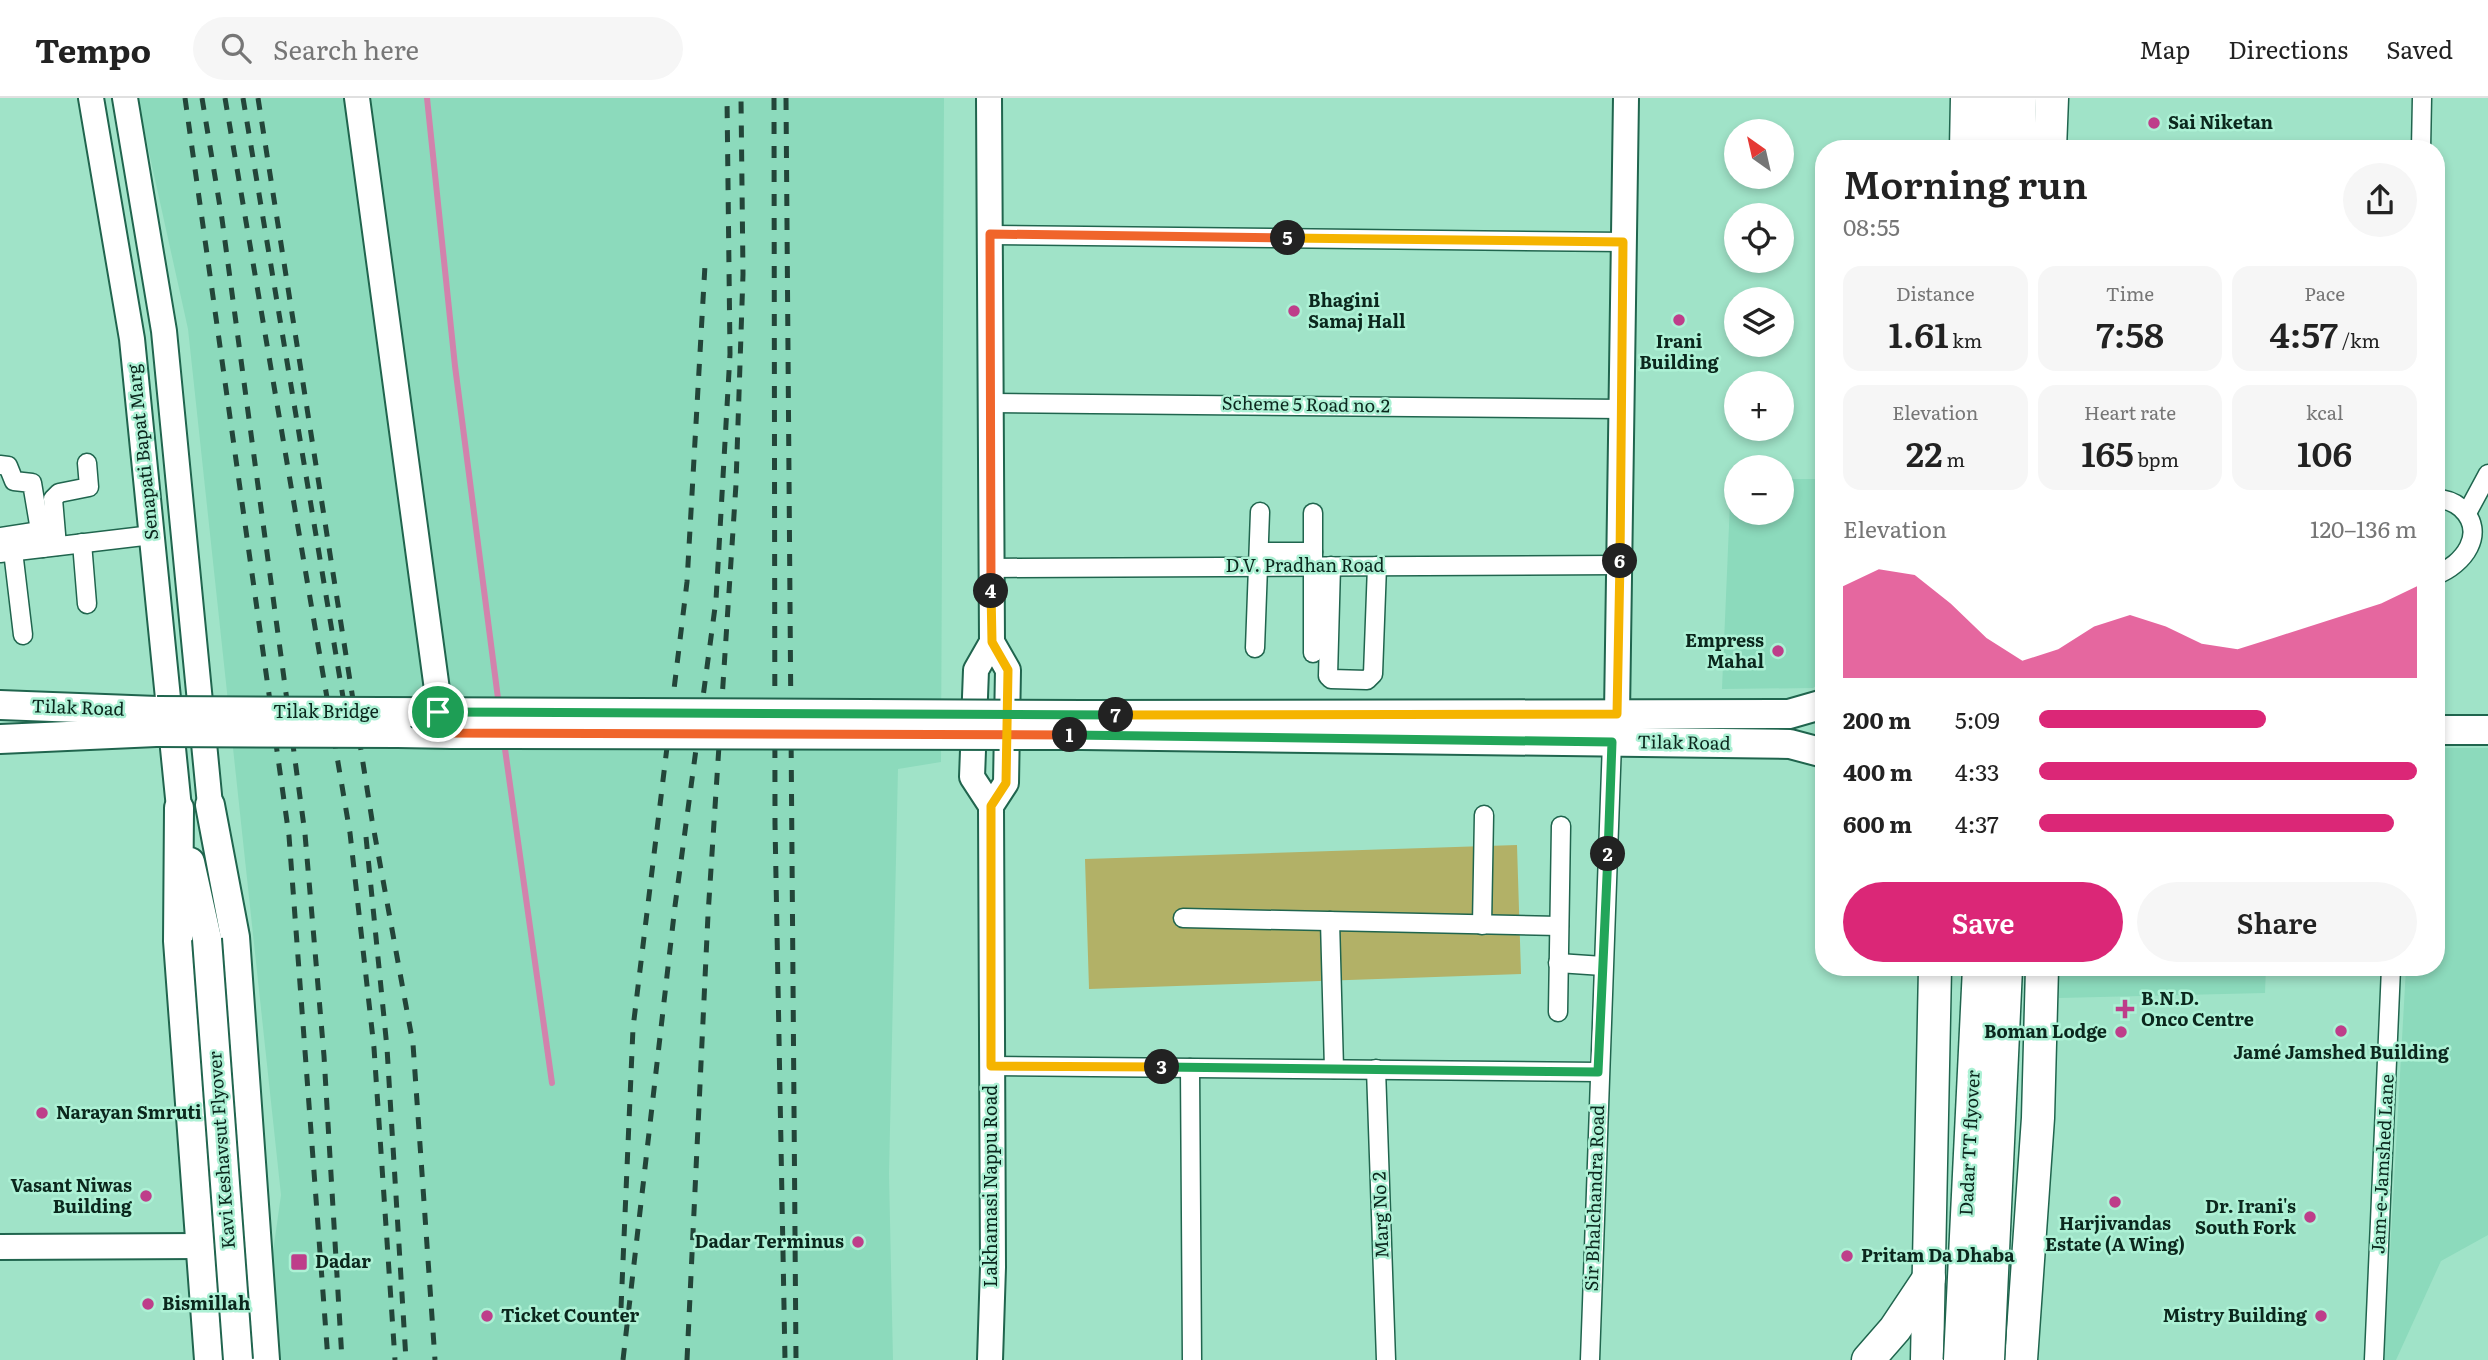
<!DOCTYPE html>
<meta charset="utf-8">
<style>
body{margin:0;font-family:Literata,serif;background:#f6f6f6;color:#222;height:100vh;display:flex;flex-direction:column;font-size:26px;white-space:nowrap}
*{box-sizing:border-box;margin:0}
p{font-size:23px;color:#767676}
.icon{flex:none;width:38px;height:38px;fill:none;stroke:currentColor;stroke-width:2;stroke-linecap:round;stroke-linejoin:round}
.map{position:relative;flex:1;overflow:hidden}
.side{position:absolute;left:1815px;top:42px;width:630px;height:836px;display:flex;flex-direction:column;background:#fff;border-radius:28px;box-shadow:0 4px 10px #0003}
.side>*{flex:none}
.needle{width:46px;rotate:326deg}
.controls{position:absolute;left:1724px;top:21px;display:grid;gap:14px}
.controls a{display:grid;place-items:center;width:70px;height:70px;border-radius:50%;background:#fff;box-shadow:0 4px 10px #0003;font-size:35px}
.pin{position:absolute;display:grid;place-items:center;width:60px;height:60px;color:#fff;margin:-30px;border:4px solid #fff;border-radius:50%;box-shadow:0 2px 7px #0007}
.km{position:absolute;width:35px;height:35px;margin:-18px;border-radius:50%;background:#222;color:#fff;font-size:19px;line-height:35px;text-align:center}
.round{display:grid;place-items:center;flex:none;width:74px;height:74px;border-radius:37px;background:#f6f6f6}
.head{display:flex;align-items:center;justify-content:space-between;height:119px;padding:0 28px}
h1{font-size:38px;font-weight:600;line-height:52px}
.metrics{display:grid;grid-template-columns:repeat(3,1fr);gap:10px;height:119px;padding:7px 28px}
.metrics div{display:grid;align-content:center;border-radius:18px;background:#f6f6f6;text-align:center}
.metrics b{font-size:35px;font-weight:600}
.metrics small{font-size:19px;font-weight:400}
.metrics p{font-size:19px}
.chart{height:196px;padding:14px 28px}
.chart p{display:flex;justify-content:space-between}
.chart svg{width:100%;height:126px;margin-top:7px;fill:#db2777;opacity:.7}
.cta{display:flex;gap:14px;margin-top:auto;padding:14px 28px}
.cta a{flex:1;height:80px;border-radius:42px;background:#db2777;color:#fff;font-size:28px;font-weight:600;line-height:80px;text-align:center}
.cta a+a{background:#f6f6f6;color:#222}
ul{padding:0 28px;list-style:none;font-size:23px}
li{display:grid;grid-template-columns:112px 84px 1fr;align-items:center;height:52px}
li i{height:18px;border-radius:9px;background:#db2777}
header{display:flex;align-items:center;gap:42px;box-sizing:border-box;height:98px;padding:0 35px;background:#fff;border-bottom:2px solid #e0e0e0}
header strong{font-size:33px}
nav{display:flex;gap:38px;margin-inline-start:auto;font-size:24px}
.search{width:490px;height:63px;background:#f6f6f6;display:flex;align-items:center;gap:18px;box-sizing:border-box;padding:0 24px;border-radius:38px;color:#767676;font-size:26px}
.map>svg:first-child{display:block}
</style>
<header>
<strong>Tempo</strong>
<div class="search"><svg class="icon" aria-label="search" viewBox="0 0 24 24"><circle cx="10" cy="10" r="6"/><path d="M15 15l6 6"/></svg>Search here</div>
<nav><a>Map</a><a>Directions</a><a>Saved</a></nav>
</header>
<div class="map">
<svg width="2488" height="1262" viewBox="0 0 2488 1262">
<rect width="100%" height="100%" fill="#a0e3c8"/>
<!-- built -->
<g fill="#8cdabc">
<path d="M137,0H944L941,664L898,671L889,1076L893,1262H276L270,1175L281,1097L188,231Z"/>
<path d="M1731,381H1736V415H1782V381H1823V584L1813,590L1722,591Z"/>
<path d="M2436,650H2488V1137L2441,1163L2396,1262H2384L2406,870H2436Z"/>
<path d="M2058,870H2266L2265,895L2059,900Z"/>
</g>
<!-- green -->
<path fill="#b2b167" d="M1517,747L1521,876L1089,891L1085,761Z"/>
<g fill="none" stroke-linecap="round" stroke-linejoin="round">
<!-- stream -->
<g stroke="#d282ac" stroke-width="6">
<path d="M427,0L455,268L499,608"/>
<path d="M504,644L552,985"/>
</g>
<defs>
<g id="street">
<path d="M2421,51L2422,0"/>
<path d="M990,137L1623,144"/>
<path d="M990,305L1621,311"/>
<path d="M0,367L8,368L14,383L32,385L43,450"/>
<path d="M2436,401C2445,401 2454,404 2461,410C2488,435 2463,467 2436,477"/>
<path d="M2467,415L2488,376"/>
<path d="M0,439L40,433"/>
<path d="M82,445L87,506"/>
<path d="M57,448L53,401L59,395L89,389L87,365"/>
<path d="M13,453L23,537"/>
<path d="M1259,454H1313"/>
<path d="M0,455L152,437"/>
<path d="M1331,468L1328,578L1331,581L1367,582L1373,576L1377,468"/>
<path d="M991,470L1619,467"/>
<path d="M1255,550L1260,414"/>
<path d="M1313,555V415"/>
<path d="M1183,820L1559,828"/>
<path d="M1330,823L1334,971"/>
<path d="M1482,827L1484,717"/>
<path d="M1558,865L1603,868"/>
<path d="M1558,914L1561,728"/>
<path d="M991,968L1598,974"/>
<path d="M1190,970L1192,1262"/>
<path d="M1376,971L1386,1262"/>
<path d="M1590,1262L1612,644"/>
<path d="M2374,1262L2391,870"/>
</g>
<g id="secondary">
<path d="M91,0L132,241L179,710"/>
<path d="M125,0L164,233L210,707"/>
<path d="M357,0L438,599L437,634"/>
<path d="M989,0L992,544L976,572L972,679L991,708L993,1169L990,1262"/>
<path d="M1617,616L1626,0"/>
<path d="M991,708L1006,685L1008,572L992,544"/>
<path d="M0,1149L201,1148"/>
</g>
<g id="primary">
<path d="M0,607L157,613"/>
<path d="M1083,617L1789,616L1824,606"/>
<path d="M2436,632H2488"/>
<path d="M398,635L453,636"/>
<path d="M1082,637L1790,646L1824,655"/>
<path d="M0,641L156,634"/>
<path d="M210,707L235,839L265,1262"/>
<path d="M179,710L178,843L209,1262"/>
<path d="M190,764L207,841"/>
</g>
<g id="highway">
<path d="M1966,51L1967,0"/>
<path d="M1991,51L1992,0"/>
<path d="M2019,51L2020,0"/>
<path d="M2050,51L2052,0"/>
<path d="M1868,1262L1895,1231L1929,1180"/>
<path d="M1927,1262L1935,870"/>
<path d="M2021,1262L2038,1020L2042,870"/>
</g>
</defs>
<!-- street casing -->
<use href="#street" stroke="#20654e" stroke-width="21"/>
<!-- secondary casing -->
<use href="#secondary" stroke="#20654e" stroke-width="28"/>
<!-- primary casing -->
<use href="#primary" stroke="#20654e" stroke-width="32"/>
<!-- highway casing -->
<use href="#highway" stroke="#20654e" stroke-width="35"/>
<!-- street -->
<use href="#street" stroke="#fff" stroke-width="18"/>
<!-- secondary -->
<use href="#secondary" stroke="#fff" stroke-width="24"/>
<!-- primary -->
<use href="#primary" stroke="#fff" stroke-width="28"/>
<!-- highway -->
<use href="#highway" stroke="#fff" stroke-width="32"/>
<!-- rail -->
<g stroke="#234539" stroke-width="5" stroke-dasharray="12 12" stroke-linecap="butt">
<path d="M185,0L289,738L328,1262"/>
<path d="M202,0L222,121L305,736L324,958L342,1262"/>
<path d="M225,0L350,735L374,950L395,1262"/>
<path d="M243,0L345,611"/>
<path d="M258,0L372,722L413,946L435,1262"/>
<path d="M774,0L775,726L785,1262"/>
<path d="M786,0L796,1262"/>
<path d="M366,739L387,950L406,1262"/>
<path d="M621,1210L633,930L687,484L705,167"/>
<path d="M623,1262L675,808L716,502L730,256L727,0"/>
<path d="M687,1262L708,817L736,386L743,176L741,0"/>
</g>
<defs>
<g id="primary-bridge">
<path d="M157,613L1083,617"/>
<path d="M156,634L398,635"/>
<path d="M453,636L1082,637"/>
<path d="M207,841L238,1262"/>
</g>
<g id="highway-bridge">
<path d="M1960,1262L1979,870"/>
<path d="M1988,1262L2006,870"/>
</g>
</defs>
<!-- primary-bridge casing -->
<use href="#primary-bridge" stroke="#20654e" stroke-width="32" stroke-linecap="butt"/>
<!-- highway-bridge casing -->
<use href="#highway-bridge" stroke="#20654e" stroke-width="35" stroke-linecap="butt"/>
<!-- primary-bridge -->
<use href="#primary-bridge" stroke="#fff" stroke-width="28"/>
<!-- highway-bridge -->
<use href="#highway-bridge" stroke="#fff" stroke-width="32"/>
</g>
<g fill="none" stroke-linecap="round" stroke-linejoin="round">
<defs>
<path id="split-1" d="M438,614L437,635L1070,637"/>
<path id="split-2" d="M1070,637L1612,644L1608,756"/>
<path id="split-3" d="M1162,969L1598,974L1608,756"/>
<path id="split-4" d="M991,493L992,544L1008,572L1006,685L991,708V968L1162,969"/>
<path id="split-5" d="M991,493L990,136L1288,140"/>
<path id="split-6" d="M1288,140L1623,144L1620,463"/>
<path id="split-7" d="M1116,617L1617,616L1620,463"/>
<path id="split-8" d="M438,614L1116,617"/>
</defs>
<!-- split-1 casing -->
<use href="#split-1" stroke="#fff" stroke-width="14"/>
<!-- split-2 casing -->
<use href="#split-2" stroke="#fff" stroke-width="14"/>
<!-- split-3 casing -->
<use href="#split-3" stroke="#fff" stroke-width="14"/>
<!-- split-4 casing -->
<use href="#split-4" stroke="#fff" stroke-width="14"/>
<!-- split-5 casing -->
<use href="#split-5" stroke="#fff" stroke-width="14"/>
<!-- split-6 casing -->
<use href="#split-6" stroke="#fff" stroke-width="14"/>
<!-- split-7 casing -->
<use href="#split-7" stroke="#fff" stroke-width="14"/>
<!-- split-8 casing -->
<use href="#split-8" stroke="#fff" stroke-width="14"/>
<!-- split-1 -->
<use href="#split-1" stroke="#f0652b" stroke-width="9"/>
<!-- split-2 -->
<use href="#split-2" stroke="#22a559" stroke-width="9"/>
<!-- split-3 -->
<use href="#split-3" stroke="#22a559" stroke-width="9"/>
<!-- split-4 -->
<use href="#split-4" stroke="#f5b400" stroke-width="9"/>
<!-- split-5 -->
<use href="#split-5" stroke="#f0652b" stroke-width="9"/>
<!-- split-6 -->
<use href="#split-6" stroke="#f5b400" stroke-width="9"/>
<!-- split-7 -->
<use href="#split-7" stroke="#f5b400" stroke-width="9"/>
<!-- split-8 -->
<use href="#split-8" stroke="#22a559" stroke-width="9"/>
</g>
<!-- markers -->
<g fill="#be3e8a" stroke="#adf1d5" stroke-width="2.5">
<circle cx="2154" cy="25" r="7"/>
<circle cx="1294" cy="213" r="7"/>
<circle cx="1679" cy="222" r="7"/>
<circle cx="1778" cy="553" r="7"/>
<path d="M2121.5 900.5h7v7h7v7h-7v7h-7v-7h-7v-7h7z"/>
<circle cx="2341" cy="933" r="7"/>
<circle cx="2121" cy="934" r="7"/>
<circle cx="42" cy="1015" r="7"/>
<circle cx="146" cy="1098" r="7"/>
<circle cx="2115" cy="1104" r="7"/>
<circle cx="2310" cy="1119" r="7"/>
<circle cx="858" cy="1144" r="7"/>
<circle cx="1847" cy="1158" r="7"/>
<rect x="290" y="1155" width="18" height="18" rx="3.5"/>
<circle cx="148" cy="1206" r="7"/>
<circle cx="487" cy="1218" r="7"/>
<circle cx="2321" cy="1218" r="7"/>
</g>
<g text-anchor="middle" stroke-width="5" stroke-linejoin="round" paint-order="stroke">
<!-- poi labels -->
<g font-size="18" font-weight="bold" fill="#0b271d" stroke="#adf1d5" text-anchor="start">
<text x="2168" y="31">Sai Niketan</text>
<text x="1308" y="209">Bhagini<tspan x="1308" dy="21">Samaj Hall</tspan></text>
<text x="1679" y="250" text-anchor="middle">Irani<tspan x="1679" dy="21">Building</tspan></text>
<text x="1764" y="549" text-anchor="end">Empress<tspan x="1764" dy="21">Mahal</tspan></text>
<text x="2141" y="907">B.N.D.<tspan x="2141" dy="21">Onco Centre</tspan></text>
<text x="2107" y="940" text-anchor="end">Boman Lodge</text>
<text x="2341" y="961" text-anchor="middle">Jamé Jamshed Building</text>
<text x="56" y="1021">Narayan Smruti</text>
<text x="132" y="1094" text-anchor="end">Vasant Niwas<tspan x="132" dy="21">Building</tspan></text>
<text x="2296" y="1115" text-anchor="end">Dr. Irani's<tspan x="2296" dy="21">South Fork</tspan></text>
<text x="2115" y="1132" text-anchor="middle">Harjivandas<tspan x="2115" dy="21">Estate (A Wing)</tspan></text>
<text x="844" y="1150" text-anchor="end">Dadar Terminus</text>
<text x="1861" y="1164">Pritam Da Dhaba</text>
<text x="315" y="1170">Dadar</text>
<text x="162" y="1212">Bismillah</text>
<text x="501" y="1224">Ticket Counter</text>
<text x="2307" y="1224" text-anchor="end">Mistry Building</text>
</g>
<!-- street labels -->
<g font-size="18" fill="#0b271d" stroke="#adf1d5">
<text transform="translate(1306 307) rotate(1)" y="6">Scheme 5 Road no.2</text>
<text transform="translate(143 354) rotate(-96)" y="6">Senapati Bapat Marg</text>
<text x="1305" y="474">D.V. Pradhan Road</text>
<text transform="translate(78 610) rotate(2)" y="6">Tilak Road</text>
<text x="326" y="620">Tilak Bridge</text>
<text transform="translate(1684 645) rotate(1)" y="6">Tilak Road</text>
<text transform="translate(1970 1045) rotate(-87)" y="6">Dadar TT flyover</text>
<text transform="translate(222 1052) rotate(-94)" y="6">Kavi Keshavsut Flyover</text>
<text transform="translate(2383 1066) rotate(-87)" y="6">Jam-e-Jamshed Lane</text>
<text transform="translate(991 1088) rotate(-90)" y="6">Lakhamasi Nappu Road</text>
<text transform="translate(1595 1100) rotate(-88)" y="6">Sir Bhalchandra Road</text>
<text transform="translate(1381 1117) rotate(-92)" y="6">Marg No 2</text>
</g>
</g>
</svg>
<div class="controls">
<a><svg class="needle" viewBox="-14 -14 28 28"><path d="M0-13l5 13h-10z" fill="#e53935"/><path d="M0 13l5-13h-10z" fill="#767676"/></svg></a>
<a><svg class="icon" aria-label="locate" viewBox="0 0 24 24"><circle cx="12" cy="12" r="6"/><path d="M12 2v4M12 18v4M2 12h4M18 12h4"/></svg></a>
<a><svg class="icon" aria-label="layers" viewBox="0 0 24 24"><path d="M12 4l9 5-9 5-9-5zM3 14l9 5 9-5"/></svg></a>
<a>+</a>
<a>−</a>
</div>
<div class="pin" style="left:438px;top:614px;background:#1e9e55"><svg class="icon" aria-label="arrive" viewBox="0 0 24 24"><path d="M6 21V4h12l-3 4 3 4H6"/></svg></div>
<b class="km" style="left:1070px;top:637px">1</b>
<b class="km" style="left:1608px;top:756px">2</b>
<b class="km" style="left:1162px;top:969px">3</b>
<b class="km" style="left:991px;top:493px">4</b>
<b class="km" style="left:1288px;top:140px">5</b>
<b class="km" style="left:1620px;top:463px">6</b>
<b class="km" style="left:1116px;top:617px">7</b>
<section class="side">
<div class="head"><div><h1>Morning run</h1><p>08:55</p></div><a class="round"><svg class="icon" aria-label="share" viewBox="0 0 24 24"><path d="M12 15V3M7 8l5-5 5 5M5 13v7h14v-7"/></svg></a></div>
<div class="metrics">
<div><p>Distance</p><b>1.61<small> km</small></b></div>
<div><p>Time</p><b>7:58</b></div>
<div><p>Pace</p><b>4:57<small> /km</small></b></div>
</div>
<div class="metrics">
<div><p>Elevation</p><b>22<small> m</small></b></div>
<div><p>Heart rate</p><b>165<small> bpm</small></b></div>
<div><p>kcal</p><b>106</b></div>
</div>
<div class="chart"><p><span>Elevation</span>120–136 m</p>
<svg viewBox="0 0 160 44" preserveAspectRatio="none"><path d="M0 44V12L10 6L20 8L30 18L40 30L50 38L60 34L70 26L80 22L90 26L100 32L110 34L120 30L130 26L140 22L150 18L160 12V44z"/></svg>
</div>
<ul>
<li><b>200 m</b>5:09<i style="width:60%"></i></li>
<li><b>400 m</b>4:33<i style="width:100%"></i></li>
<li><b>600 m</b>4:37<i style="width:94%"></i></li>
</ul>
<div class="cta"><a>Save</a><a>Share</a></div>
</section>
</div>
